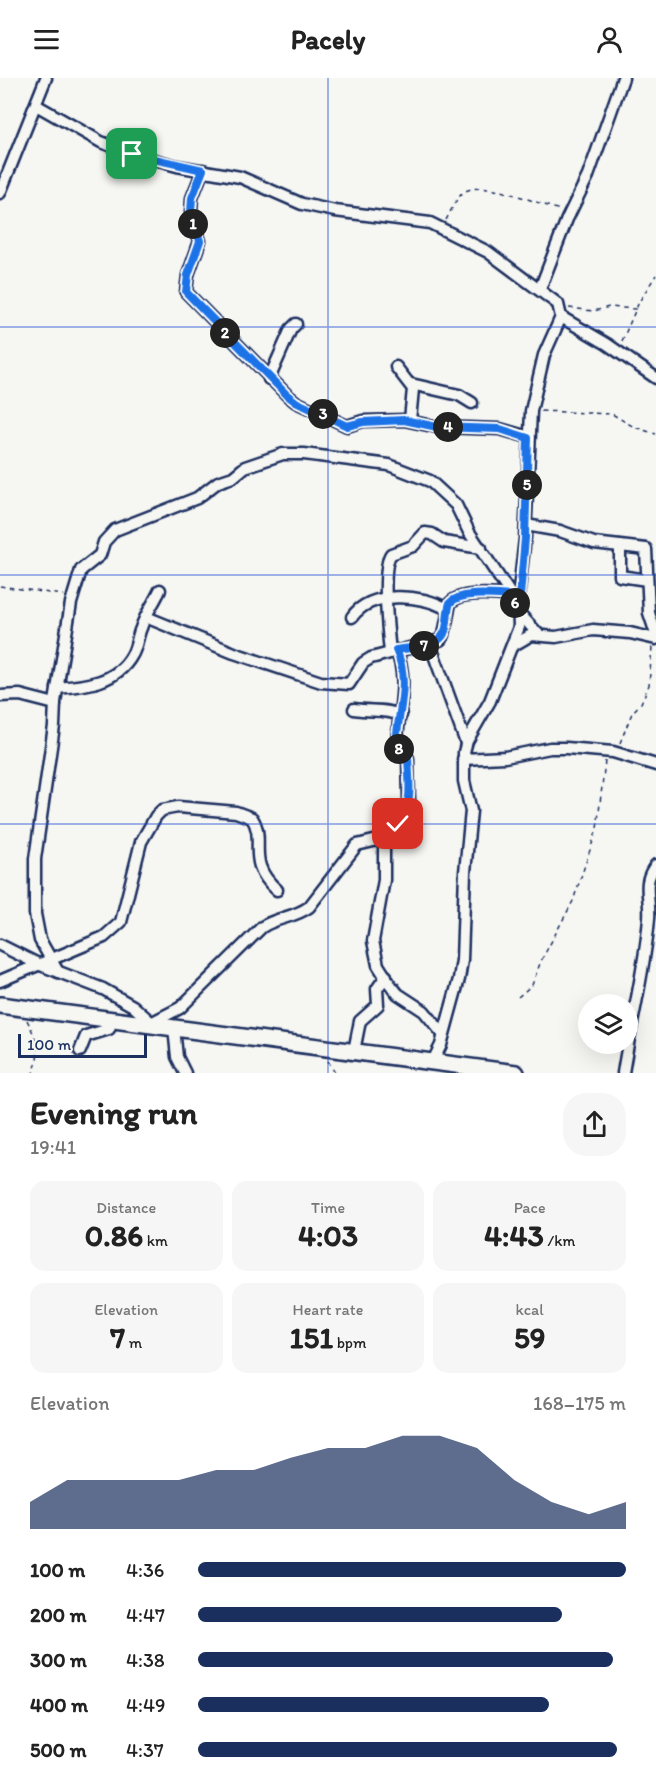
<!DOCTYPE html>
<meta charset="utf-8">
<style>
body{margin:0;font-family:Itim,sans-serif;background:#f6f6f6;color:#222;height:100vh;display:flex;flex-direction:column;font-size:22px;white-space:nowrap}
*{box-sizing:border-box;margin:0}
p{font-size:20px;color:#767676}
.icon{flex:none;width:33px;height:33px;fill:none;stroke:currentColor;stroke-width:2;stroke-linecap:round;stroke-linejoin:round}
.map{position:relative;height:995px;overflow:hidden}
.drawer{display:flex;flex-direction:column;background:#fff;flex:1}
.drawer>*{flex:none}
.buttons{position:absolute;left:578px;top:916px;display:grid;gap:12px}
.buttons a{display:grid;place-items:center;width:60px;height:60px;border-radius:50%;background:#fff;box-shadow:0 6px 24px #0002;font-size:30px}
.scale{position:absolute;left:18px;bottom:15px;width:129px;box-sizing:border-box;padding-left:6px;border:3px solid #1b2f5e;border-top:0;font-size:16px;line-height:21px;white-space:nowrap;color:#1b2f5e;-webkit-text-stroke:4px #f6f6f2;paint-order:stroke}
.pin{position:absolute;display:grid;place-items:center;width:51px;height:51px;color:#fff;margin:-26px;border-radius:12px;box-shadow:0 3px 9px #0006}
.km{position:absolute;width:30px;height:30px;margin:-15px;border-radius:50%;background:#222;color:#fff;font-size:16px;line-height:30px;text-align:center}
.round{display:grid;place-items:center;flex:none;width:63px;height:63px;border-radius:24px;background:#f6f6f6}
.summary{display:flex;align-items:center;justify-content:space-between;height:102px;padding:0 30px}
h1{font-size:33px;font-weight:800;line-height:45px}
.metrics{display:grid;grid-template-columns:repeat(3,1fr);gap:9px;height:102px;padding:6px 30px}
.metrics div{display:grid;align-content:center;border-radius:15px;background:#f6f6f6;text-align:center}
.metrics b{font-size:30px;font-weight:800}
.metrics small{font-size:16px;font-weight:400}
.metrics p{font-size:16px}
.chart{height:168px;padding:12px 30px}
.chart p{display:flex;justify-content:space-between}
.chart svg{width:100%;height:108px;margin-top:6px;fill:#1b2f5e;opacity:.7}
ul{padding:0 30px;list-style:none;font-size:20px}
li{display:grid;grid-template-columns:96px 72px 1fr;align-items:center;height:45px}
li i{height:15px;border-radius:8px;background:#1b2f5e}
header{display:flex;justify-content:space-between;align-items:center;height:78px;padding:0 30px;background:#fff;font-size:27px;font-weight:800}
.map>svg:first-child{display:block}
</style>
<header><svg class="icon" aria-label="menu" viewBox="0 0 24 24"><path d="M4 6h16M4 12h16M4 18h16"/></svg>Pacely<svg class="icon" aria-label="person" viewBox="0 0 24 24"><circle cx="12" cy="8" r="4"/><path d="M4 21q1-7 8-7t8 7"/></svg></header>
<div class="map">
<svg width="656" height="995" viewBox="0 0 656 995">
<rect width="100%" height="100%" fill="#f6f6f2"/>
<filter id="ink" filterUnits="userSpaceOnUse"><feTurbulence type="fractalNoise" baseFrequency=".0167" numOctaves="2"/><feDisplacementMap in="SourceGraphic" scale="12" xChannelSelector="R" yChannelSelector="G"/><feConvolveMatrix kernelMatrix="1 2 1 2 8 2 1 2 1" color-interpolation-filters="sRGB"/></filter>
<g filter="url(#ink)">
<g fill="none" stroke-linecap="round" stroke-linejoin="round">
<defs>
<g id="street">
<path d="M36,27L101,64L132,76L177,88L240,99L302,126L335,133L430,145L488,174L558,226L561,239L544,277L531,333L525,460L518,521L519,549L490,623L467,663L464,674V703L471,733L465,794L462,882L459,901L441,967L433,983"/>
<path d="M203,92L192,120L191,134L200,163L188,197L186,214L287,317L296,324L347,348L363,343L404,342L437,349L500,351L528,359"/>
<path d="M0,115L46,0"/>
<path d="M540,211L567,141L588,98L623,0"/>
<path d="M561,239L607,266L656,300"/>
<path d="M396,289L413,311L410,342"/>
<path d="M269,301L291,251L296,246"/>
<path d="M411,306L459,317L472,325"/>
<path d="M526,447L560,453L594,465L646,471L649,535L655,553"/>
<path d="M620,468V498L647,502"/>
<path d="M519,535L539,557"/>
<path d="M146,539L234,575L321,604L349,606L363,585L371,580L440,562L444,557L450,525C461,513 494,516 511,518"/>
<path d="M352,539C371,512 422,516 447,531"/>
<path d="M430,566L466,665"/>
<path d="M514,567L531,557L556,559L593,552L630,555L656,561"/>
<path d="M396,572C410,604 397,635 397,668L408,680L409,722L403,740L389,757L384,767V802L373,863L378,887L390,906L398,916L424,933L443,956"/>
<path d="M390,574C388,555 381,489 391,476L413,468L425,455L432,456L444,464L481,470"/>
<path d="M57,610C85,608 117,605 132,577C137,569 137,559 141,550C145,537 154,525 160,512"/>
<path d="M0,618L20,617L55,626"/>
<path d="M354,631C372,634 383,630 401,637"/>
<path d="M463,681L505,679L550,670H566L613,674L656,687"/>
<path d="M0,867L38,886L103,911L133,928L153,946"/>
<path d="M58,894L40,862L35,836V781L54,648L55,624L71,525L81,492L100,477L104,464L115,452L197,420L218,404L233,399L245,389L283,376H304L389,387L430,403L456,427L469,454L519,529"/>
<path d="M0,903L104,859L121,844L141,764L156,738L162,732L178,729L236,734L252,740C267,763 244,783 277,812"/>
<path d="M151,945L180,930L262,849C277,839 294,840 309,829L357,767L386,760"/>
<path d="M174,950L177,979L185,995"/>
<path d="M80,973L86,958L109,951L112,942"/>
<path d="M354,973L360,943L378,927L377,911L386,898"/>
<path d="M623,995C631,943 645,892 649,840C651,820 641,805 656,787"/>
</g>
<path id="secondary" d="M0,927L516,995"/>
</defs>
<!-- street casing -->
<use href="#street" stroke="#1b2f5e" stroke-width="15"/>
<!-- secondary casing -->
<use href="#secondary" stroke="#1b2f5e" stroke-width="20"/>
<!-- path -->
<g stroke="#1b2f5e" stroke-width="1.5" stroke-dasharray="4.5 4.5" stroke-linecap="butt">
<path d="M446,142C451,133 456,120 464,114C483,101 539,126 560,132"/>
<path d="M569,230L594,233L609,229L636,231"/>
<path d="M622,263L639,224L656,197"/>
<path d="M541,333L612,336L634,349L656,356"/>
<path d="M0,508L63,517"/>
<path d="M620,665L632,635L641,625L649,607L652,569"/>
<path d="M518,919L532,907L541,883L573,823L597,751L605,683"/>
<path d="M27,942C36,960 42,975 33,995"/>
<path d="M328,983L335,995"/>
</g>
<!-- street -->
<use href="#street" stroke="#f6f6f2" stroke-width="10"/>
<!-- secondary -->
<use href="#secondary" stroke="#f6f6f2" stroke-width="15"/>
</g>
</g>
<g fill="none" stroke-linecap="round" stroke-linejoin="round" filter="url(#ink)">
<defs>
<path id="route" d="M132,76L203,92L192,120L191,134L200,163L188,197L186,214L287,317L296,324L347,348L363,344L404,342L437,349L500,351L528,360L525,460L519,530L511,518C494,517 461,513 450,525C447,533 448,541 446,550C442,571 412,569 396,572C411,603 397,636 396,668L408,680C409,703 414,727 398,746"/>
</defs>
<!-- route casing -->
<use href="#route" stroke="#fff" stroke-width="12"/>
<!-- route -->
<use href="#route" stroke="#1a73e8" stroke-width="8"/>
</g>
<!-- grid -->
<path fill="none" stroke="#1d4ed8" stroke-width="1.5" stroke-opacity="0.55" d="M328,0V995M0,249H656M0,497H656M0,746H656"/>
</svg>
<div class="buttons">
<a><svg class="icon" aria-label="layers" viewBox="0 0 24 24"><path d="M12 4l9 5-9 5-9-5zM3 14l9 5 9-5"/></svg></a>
</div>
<div class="scale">100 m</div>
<div class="pin" style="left:132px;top:76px;background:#1e9e55"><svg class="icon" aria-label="arrive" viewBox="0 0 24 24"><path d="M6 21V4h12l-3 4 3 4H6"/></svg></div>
<div class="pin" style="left:398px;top:746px;background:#d93025"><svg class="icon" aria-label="check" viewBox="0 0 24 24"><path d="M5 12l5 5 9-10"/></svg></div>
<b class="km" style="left:193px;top:146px">1</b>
<b class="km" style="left:225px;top:255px">2</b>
<b class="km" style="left:323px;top:336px">3</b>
<b class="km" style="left:448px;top:349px">4</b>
<b class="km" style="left:527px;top:407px">5</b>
<b class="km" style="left:515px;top:525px">6</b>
<b class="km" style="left:424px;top:568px">7</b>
<b class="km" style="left:399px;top:671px">8</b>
</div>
<section class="drawer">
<div class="summary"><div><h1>Evening run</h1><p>19:41</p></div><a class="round"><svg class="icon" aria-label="share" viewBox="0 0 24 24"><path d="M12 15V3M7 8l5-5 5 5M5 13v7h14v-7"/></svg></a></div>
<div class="metrics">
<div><p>Distance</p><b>0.86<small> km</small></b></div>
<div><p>Time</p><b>4:03</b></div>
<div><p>Pace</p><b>4:43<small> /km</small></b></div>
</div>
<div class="metrics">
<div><p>Elevation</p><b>7<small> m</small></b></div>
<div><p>Heart rate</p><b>151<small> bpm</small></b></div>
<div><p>kcal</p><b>59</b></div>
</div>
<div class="chart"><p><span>Elevation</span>168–175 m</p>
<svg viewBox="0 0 160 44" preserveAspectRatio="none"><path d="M0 44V33L10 24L20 24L30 24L40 24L50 20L60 20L70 15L80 11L90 11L100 6L110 6L120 11L130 24L140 33L150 38L160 33V44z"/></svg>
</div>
<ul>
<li><b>100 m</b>4:36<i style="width:100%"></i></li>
<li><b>200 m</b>4:47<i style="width:85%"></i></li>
<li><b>300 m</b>4:38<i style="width:97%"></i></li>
<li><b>400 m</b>4:49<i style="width:82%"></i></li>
<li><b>500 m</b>4:37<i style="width:98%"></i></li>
</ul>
</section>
